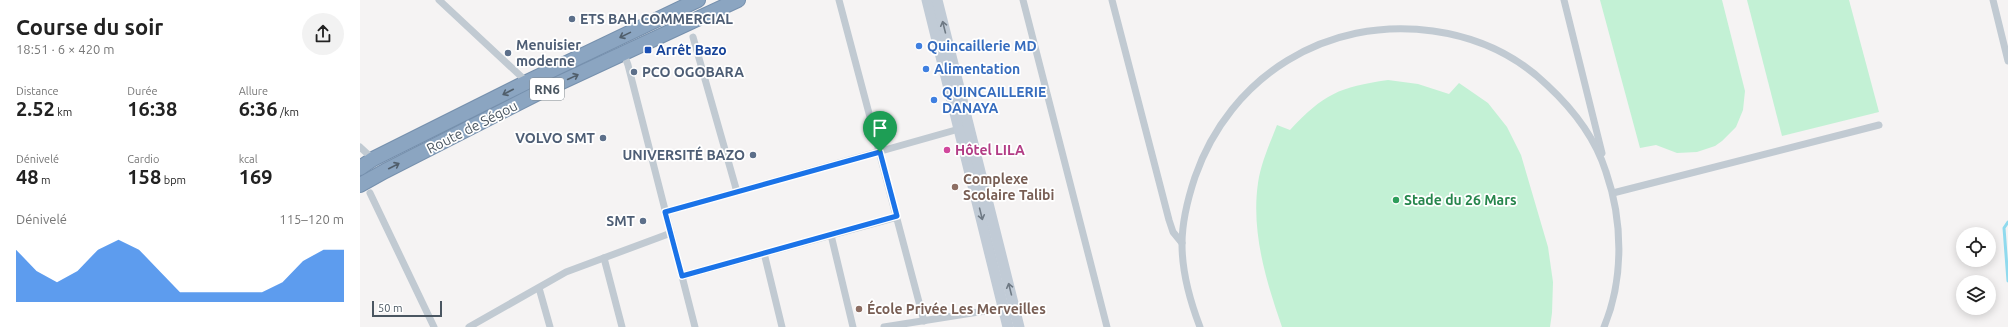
<!DOCTYPE html>
<html lang="fr">
<meta charset="utf-8">
<style>
body{margin:0;font-family:Ubuntu,sans-serif;background:#f2f2f2;color:#222;height:100vh;display:flex;flex-direction:column;font-size:15px;white-space:nowrap}
*{box-sizing:border-box;margin:0}
p{font-size:13px;color:#767676}
.icon{flex:none;width:22px;height:22px;fill:none;stroke:currentColor;stroke-width:2;stroke-linecap:round;stroke-linejoin:round}
.map{position:relative;flex:1;overflow:hidden}
.panel{display:flex;flex-direction:column;background:#fff;width:360px}
.panel>*{flex:none}
.controls{position:absolute;left:1596px;top:227px;display:grid;gap:8px}
.controls a{display:grid;place-items:center;width:40px;height:40px;border-radius:50%;background:#fff;box-shadow:0 2px 10px #0003;font-size:20px}
.scale{position:absolute;left:12px;bottom:10px;width:70px;box-sizing:border-box;padding-left:4px;border:2px solid #4a5661;border-top:0;font-size:11px;line-height:14px;white-space:nowrap;color:#4a5661;-webkit-text-stroke:3px #fff;paint-order:stroke}
.pin{position:absolute;display:grid;place-items:center;width:34px;height:34px;color:#fff;margin:-41px -17px;border-radius:50% 50% 50% 0;rotate:-45deg;box-shadow:0 0 4px #0007}
.pin .icon{rotate:45deg}
.round{display:grid;place-items:center;flex:none;width:42px;height:42px;border-radius:21px;background:#f2f2f2}
.summary{display:flex;align-items:center;justify-content:space-between;height:68px;padding:0 16px}
h1{font-size:22px;font-weight:700;line-height:30px}
.figures{display:grid;grid-template-columns:repeat(3,1fr);gap:6px;height:68px;padding:4px 16px}
.figures div{display:grid;align-content:center}
.figures b{font-size:20px;font-weight:700}
.figures small{font-size:11px;font-weight:400}
.figures p{font-size:11px}
.chart{height:112px;padding:8px 16px}
.chart p{display:flex;justify-content:space-between}
.chart svg{width:100%;height:72px;margin-top:4px;fill:#1a73e8;opacity:.7}
main{display:flex;flex:1;min-height:0}
.map>svg:first-child{display:block}
</style>
<main>
<section class="panel">
<div class="summary"><div><h1>Course du soir</h1><p>18:51 · 6 × 420 m</p></div><a class="round"><svg class="icon" aria-label="share" viewBox="0 0 24 24"><path d="M12 15V3M7 8l5-5 5 5M5 13v7h14v-7"/></svg></a></div>
<div class="figures">
<div><p>Distance</p><b>2.52<small> km</small></b></div>
<div><p>Durée</p><b>16:38</b></div>
<div><p>Allure</p><b>6:36<small> /km</small></b></div>
</div>
<div class="figures">
<div><p>Dénivelé</p><b>48<small> m</small></b></div>
<div><p>Cardio</p><b>158<small> bpm</small></b></div>
<div><p>kcal</p><b>169</b></div>
</div>
<div class="chart"><p><span>Dénivelé</span>115–120 m</p>
<svg viewBox="0 0 160 44" preserveAspectRatio="none"><path d="M0 44V12L10 25L20 32L30 25L40 12L50 6L60 12L70 25L80 38L90 38L100 38L110 38L120 38L130 32L140 19L150 12L160 12V44z"/></svg>
</div>
</section>
<div class="map">
<svg width="1648" height="327" viewBox="0 0 1648 327">
<rect width="100%" height="100%" fill="#f5f3f3"/>
<!-- pitch -->
<g fill="#c3f1d5">
<path d="M1240,0H1362L1385,91L1383,110L1376,127L1362,141L1355,146L1337,152L1317,153L1296,145L1280,148Z"/>
<path d="M1387,0H1489L1519,112L1422,136Z"/>
<path d="M1028,80L1058,84L1089,94L1099,83L1128,103L1147,127L1161,155L1188,247L1193,282L1192,313L1190,327H922C906,281 891,232 898,183C901,163 910,143 917,125L930,130C964,94 979,87 1028,80Z"/>
</g>
<g fill="none" stroke-linecap="round" stroke-linejoin="round">
<!-- stream -->
<path stroke="#90daee" stroke-width="3" d="M1648,222L1644,228L1648,281"/>
<defs>
<g id="highway">
<path d="M0,168L13,159L167,82L338,0"/>
<path d="M0,185L25,171L178,93L378,0"/>
</g>
</defs>
<!-- highway casing -->
<use href="#highway" stroke="#7690ad" stroke-width="16"/>
<!-- street -->
<g stroke="#c1cad2" stroke-width="7">
<path d="M79,0L167,82"/>
<path d="M479,0L564,321"/>
<path d="M663,0L747,327"/>
<path d="M752,0L809,220L813,232L822,243"/>
<path d="M1204,0L1242,153"/>
<path d="M1633,0L1648,61"/>
<path d="M333,37L377,192"/>
<path d="M264,54L268,65L335,327"/>
<path d="M0,147L13,159"/>
<path d="M10,193L74,327"/>
<path d="M1253,193L1519,125"/>
<path d="M305,212L599,129"/>
<path d="M471,235L493,327"/>
<path d="M404,253L422,327"/>
<path d="M244,258L262,327"/>
<path d="M322,276L537,217"/>
<path d="M179,288L190,327"/>
<path d="M109,327L206,272L311,233"/>
<path d="M524,327L644,308"/>
<path d="M840,327C830,301 822,272 822,244C822,221 828,198 835,177C870,76 967,16 1073,31C1116,37 1156,55 1187,85C1214,110 1235,137 1246,172C1263,221 1264,279 1244,327"/>
</g>
<!-- secondary -->
<g stroke="#c1cbd6" stroke-width="11">
<path d="M567,0L648,327"/>
<path d="M577,0L659,327"/>
</g>
<!-- highway -->
<use href="#highway" stroke="#8ba5c1" stroke-width="14"/>
</g>
<!-- one-way arrows -->
<defs><path id="oneway-shaft" d="M-6 0H5M1.5-3L5.5 0L1.5 3" fill="none" stroke-width="1.6" stroke-linecap="round" stroke-linejoin="round"/></defs>
<g stroke="#6e7984">
<use href="#oneway-shaft" transform="translate(584 27) rotate(-104)"/>
<use href="#oneway-shaft" transform="translate(621 214) rotate(76)"/>
<use href="#oneway-shaft" transform="translate(650 289) rotate(-104)"/>
</g>
<g stroke="#505e6b">
<use href="#oneway-shaft" transform="translate(265 35) rotate(154)"/>
<use href="#oneway-shaft" transform="translate(213 77) rotate(-25)"/>
<use href="#oneway-shaft" transform="translate(148 92) rotate(153)"/>
<use href="#oneway-shaft" transform="translate(34 166) rotate(-27)"/>
</g>
<g fill="none" stroke-linecap="round" stroke-linejoin="round">
<defs>
<path id="route" d="M520,152L537,216L322,276L305,212Z"/>
</defs>
<!-- route casing -->
<use href="#route" stroke="#fff" stroke-width="8"/>
<!-- route -->
<use href="#route" stroke="#1a73e8" stroke-width="5"/>
</g>
<!-- markers -->
<g fill="#5c6f8a" stroke="#fff" stroke-width="1.5">
<circle cx="212" cy="19" r="4"/>
<circle cx="148" cy="53" r="4"/>
<circle cx="274" cy="72" r="4"/>
<circle cx="243" cy="138" r="4"/>
<circle cx="393" cy="155" r="4"/>
<circle cx="283" cy="221" r="4"/>
</g>
<g fill="#3f7fe0" stroke="#fff" stroke-width="1.5">
<circle cx="559" cy="46" r="4"/>
<circle cx="566" cy="69" r="4"/>
<circle cx="574" cy="100" r="4"/>
</g>
<rect fill="#1a4fb4" stroke="#fff" stroke-width="1.5" x="284" y="46" width="8" height="8" rx="2"/>
<circle fill="#d1479c" stroke="#fff" stroke-width="1.5" cx="587" cy="150" r="4"/>
<g fill="#8d6e63" stroke="#fff" stroke-width="1.5">
<circle cx="595" cy="187" r="4"/>
<circle cx="499" cy="309" r="4"/>
</g>
<circle fill="#2e9e5b" stroke="#fff" stroke-width="1.5" cx="1036" cy="200" r="4"/>
<g text-anchor="middle" stroke-width="3.5" stroke-linejoin="round" paint-order="stroke">
<!-- shield labels -->
<rect fill="#fff" stroke="#808990" stroke-width="1" x="170" y="78" width="34" height="22" rx="3"/>
<g font-size="13" font-weight="bold" fill="#4a5661">
<text x="187" y="94">RN6</text>
</g>
<!-- service labels -->
<g font-size="14" font-weight="bold" fill="#4e5e75" stroke="#fff" text-anchor="start">
<text x="220" y="24">ETS BAH COMMERCIAL</text>
<text x="156" y="50">Menuisier<tspan x="156" dy="16">moderne</tspan></text>
<text x="282" y="77">PCO OGOBARA</text>
<text x="235" y="143" text-anchor="end">VOLVO SMT</text>
<text x="385" y="160" text-anchor="end">UNIVERSITÉ BAZO</text>
<text x="275" y="226" text-anchor="end">SMT</text>
</g>
<!-- shop labels -->
<g font-size="14" font-weight="bold" fill="#366cbe" stroke="#fff" text-anchor="start">
<text x="567" y="51">Quincaillerie MD</text>
<text x="574" y="74">Alimentation</text>
<text x="582" y="97">QUINCAILLERIE<tspan x="582" dy="16">DANAYA</tspan></text>
</g>
<!-- transit labels -->
<g font-size="14" font-weight="bold" fill="#164399" stroke="#fff" text-anchor="start">
<text x="296" y="55">Arrêt Bazo</text>
</g>
<!-- street labels -->
<g font-size="14" fill="#4a5661" stroke="#fff">
<text transform="translate(112 127) rotate(-27)" y="5">Route de Ségou</text>
</g>
<!-- hotel labels -->
<g font-size="14" font-weight="bold" fill="#b23c85" stroke="#fff" text-anchor="start">
<text x="595" y="155">Hôtel LILA</text>
</g>
<!-- education labels -->
<g font-size="14" font-weight="bold" fill="#785e54" stroke="#fff" text-anchor="start">
<text x="603" y="184">Complexe<tspan x="603" dy="16">Scolaire Talibi</tspan></text>
<text x="507" y="314">École Privée Les Merveilles</text>
</g>
<!-- leisure labels -->
<g font-size="14" font-weight="bold" fill="#27864d" stroke="#fff" text-anchor="start">
<text x="1044" y="205">Stade du 26 Mars</text>
</g>
</g>
</svg>
<div class="controls">
<a><svg class="icon" aria-label="locate" viewBox="0 0 24 24"><circle cx="12" cy="12" r="6"/><path d="M12 2v4M12 18v4M2 12h4M18 12h4"/></svg></a>
<a><svg class="icon" aria-label="layers" viewBox="0 0 24 24"><path d="M12 4l9 5-9 5-9-5zM3 14l9 5 9-5"/></svg></a>
</div>
<div class="scale">50 m</div>
<div class="pin" style="left:520px;top:152px;background:#1e9e55"><svg class="icon" aria-label="arrive" viewBox="0 0 24 24"><path d="M6 21V4h12l-3 4 3 4H6"/></svg></div>
</div>
</main>
